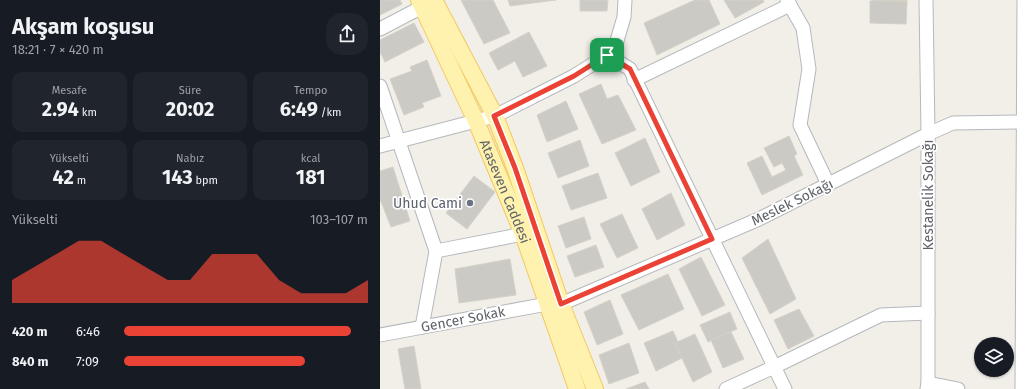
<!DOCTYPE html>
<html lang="tr">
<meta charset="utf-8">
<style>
body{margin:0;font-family:"Fira Sans",sans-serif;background:#20242c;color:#f1f3f6;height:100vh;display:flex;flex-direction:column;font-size:15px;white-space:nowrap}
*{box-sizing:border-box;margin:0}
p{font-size:13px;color:#9ea1a6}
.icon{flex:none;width:22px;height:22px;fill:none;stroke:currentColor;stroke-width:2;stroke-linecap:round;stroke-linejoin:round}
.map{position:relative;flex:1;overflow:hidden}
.side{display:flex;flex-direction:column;background:#171b24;width:380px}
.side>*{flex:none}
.tools{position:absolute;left:594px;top:337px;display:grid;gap:8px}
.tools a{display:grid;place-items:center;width:40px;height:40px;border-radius:50%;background:#171b24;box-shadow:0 1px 3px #0004;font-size:20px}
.pin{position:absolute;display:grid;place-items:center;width:34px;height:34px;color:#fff;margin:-17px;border-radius:8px;box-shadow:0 2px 6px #0006}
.round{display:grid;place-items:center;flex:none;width:42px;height:42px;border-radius:16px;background:#20242c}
.headline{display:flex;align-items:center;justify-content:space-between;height:68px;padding:0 12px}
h1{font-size:22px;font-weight:700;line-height:30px}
.stats{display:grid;grid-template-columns:repeat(3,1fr);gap:6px;height:68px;padding:4px 12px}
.stats div{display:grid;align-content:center;border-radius:10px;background:#20242c;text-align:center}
.stats b{font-size:20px;font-weight:700}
.stats small{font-size:11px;font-weight:400}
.stats p{font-size:11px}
.chart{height:112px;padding:8px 12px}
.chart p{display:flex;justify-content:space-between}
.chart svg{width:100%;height:72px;margin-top:4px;fill:#ea4335;opacity:.7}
ul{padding:0 12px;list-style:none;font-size:13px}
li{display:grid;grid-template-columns:64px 48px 1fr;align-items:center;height:30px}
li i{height:10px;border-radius:5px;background:#ea4335}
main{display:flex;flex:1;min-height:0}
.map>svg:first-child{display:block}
</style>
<main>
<section class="side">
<div class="headline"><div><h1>Akşam koşusu</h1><p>18:21 · 7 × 420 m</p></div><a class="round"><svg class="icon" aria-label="share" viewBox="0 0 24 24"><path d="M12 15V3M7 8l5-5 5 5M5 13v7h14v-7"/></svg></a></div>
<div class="stats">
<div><p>Mesafe</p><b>2.94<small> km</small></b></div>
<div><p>Süre</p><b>20:02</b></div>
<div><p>Tempo</p><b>6:49<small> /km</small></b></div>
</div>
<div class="stats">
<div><p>Yükselti</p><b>42<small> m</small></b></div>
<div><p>Nabız</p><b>143<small> bpm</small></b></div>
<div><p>kcal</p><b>181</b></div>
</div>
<div class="chart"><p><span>Yükselti</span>103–107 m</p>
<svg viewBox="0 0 160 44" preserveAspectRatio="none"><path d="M0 44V30L10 22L20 14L30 6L40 6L50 14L60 22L70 30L80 30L90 14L100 14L110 14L120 30L130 38L140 38L150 38L160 30V44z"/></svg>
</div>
<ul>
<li><b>420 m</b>6:46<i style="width:93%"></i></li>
<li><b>840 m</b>7:09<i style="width:74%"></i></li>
</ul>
</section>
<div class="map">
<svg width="646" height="389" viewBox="0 0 646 389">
<rect width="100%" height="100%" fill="#f1efe8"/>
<!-- building -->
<g fill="#cccac5" stroke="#d6d1c6">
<path d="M0,0H20L22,4L0,15Z"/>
<path d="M81,0H113L130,33L104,44Z"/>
<path d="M128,0H176L130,6Z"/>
<path d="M200,0H228L227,11H200Z"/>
<path d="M315,0H329L340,24L277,55L264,23Z"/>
<path d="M344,0H383L384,2L355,18Z"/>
<path d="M499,0L527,1L526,24L490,23V1Z"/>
<rect x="500" y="0" width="27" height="1"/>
<path d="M34,23L44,42L5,62L0,52V40Z"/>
<path d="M149,32L167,66L143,77L135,61L118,70L109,53Z"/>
<path d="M47,60L61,96L42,103L44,107L24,115L10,79L32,71L30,67Z"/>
<path d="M221,84L227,99L238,95L256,130L222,144L199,94Z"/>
<path d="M186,101L198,129L167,142L157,115Z"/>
<path d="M409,136L417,154L414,156L423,175L382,195L367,163L382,156L392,177L406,170L402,163L394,167L384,148Z"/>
<path d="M265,138L280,172L251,186L235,153Z"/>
<path d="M200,140L209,166L178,178L168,153Z"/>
<path d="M13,167L30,221L11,227L0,199V171Z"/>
<path d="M218,173L227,198L191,210L182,186Z"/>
<path d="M94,176L115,192L87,229L66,213Z"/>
<path d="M291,193L305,225L277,240L262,209Z"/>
<path d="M242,214L258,248L237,258L220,224Z"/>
<path d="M204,217L211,239L186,248L178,226Z"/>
<path d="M388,239L416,299L390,314L362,258Z"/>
<path d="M216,245L224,267L195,277L187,256Z"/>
<path d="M321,257L345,305L322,316L299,269Z"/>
<path d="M130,259L136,295L79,303L75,269Z"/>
<path d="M288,274L304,309L259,330L241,295Z"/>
<path d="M230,300L243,334L217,345L204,312Z"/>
<path d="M419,309L434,336L408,349L394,320Z"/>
<path d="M350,312L357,329L328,342L320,325Z"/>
<path d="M293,331L298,342L295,343L302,358L276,371L264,343Z"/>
<path d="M351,332L364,359L343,368L331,340Z"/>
<path d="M315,334L332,372L313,382L295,343Z"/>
<path d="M249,343L259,373L229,384L219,355Z"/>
<path d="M34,346L41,389H25L18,349Z"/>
<path d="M265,382L269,389H246Z"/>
</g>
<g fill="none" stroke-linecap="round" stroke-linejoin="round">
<defs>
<g id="minor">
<path d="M407,0L423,28L429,69L420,125L448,184"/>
<path d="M546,0L548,134V383L547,389"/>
<path d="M0,29L42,7"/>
<path d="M227,55L250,69L405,389"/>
<path d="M254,80L410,5"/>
<path d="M0,86L56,251L42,327"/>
<path d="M0,146L115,116L194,76L227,55L236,44L244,17L245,0"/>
<path d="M56,251L143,234"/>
<path d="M181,304L379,219L548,134L573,123L646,122"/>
<path d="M0,335L167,304"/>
<path d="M548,383L578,389"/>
<path d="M346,389L394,367L501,315L548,313"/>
<path d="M642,389L644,0"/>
</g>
<g id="major">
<path id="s1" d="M39,0L96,121L143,234L197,389"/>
<path d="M54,0L115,116L135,168L181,304L215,389"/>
</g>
</defs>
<!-- minor casing -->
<use href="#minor" stroke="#b5b8bc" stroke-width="15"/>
<!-- major casing -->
<use href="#major" stroke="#f2c960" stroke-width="18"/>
<!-- minor -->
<use href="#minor" stroke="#fff" stroke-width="13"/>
<!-- major -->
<use href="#major" stroke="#fff2af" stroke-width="16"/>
</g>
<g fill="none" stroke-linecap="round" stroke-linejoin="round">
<defs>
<path id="route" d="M227,55L250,69L332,239L181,304L135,168L114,116L194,76Z"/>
</defs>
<!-- route casing -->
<use href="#route" stroke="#fff" stroke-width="8"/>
<!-- route -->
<use href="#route" stroke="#ea4335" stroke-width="5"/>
</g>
<!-- markers -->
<circle fill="#6b7280" stroke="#fff" stroke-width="1.5" cx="90" cy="203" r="4"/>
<g text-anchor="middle" stroke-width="3.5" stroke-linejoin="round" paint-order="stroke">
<!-- street labels -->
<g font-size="14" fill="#5f6368" stroke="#fff">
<text dy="5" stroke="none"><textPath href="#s1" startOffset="210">Ataseven Caddesi</textPath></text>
<text transform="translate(548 195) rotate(-90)" y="5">Kestanelik Sokağı</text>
<text transform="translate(412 202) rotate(-26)" y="5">Meslek Sokağı</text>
<text transform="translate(83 319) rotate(-11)" y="5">Gencer Sokak</text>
</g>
<!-- worship labels -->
<g font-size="14" fill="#5b616d" stroke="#fff" text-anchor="end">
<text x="82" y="208">Uhud Cami</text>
</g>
</g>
</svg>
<div class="tools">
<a><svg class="icon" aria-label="layers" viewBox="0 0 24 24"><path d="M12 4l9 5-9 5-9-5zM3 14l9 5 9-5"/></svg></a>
</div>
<div class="pin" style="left:227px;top:55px;background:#1e9e55"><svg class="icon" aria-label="arrive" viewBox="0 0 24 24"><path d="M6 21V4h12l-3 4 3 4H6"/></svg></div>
</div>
</main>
